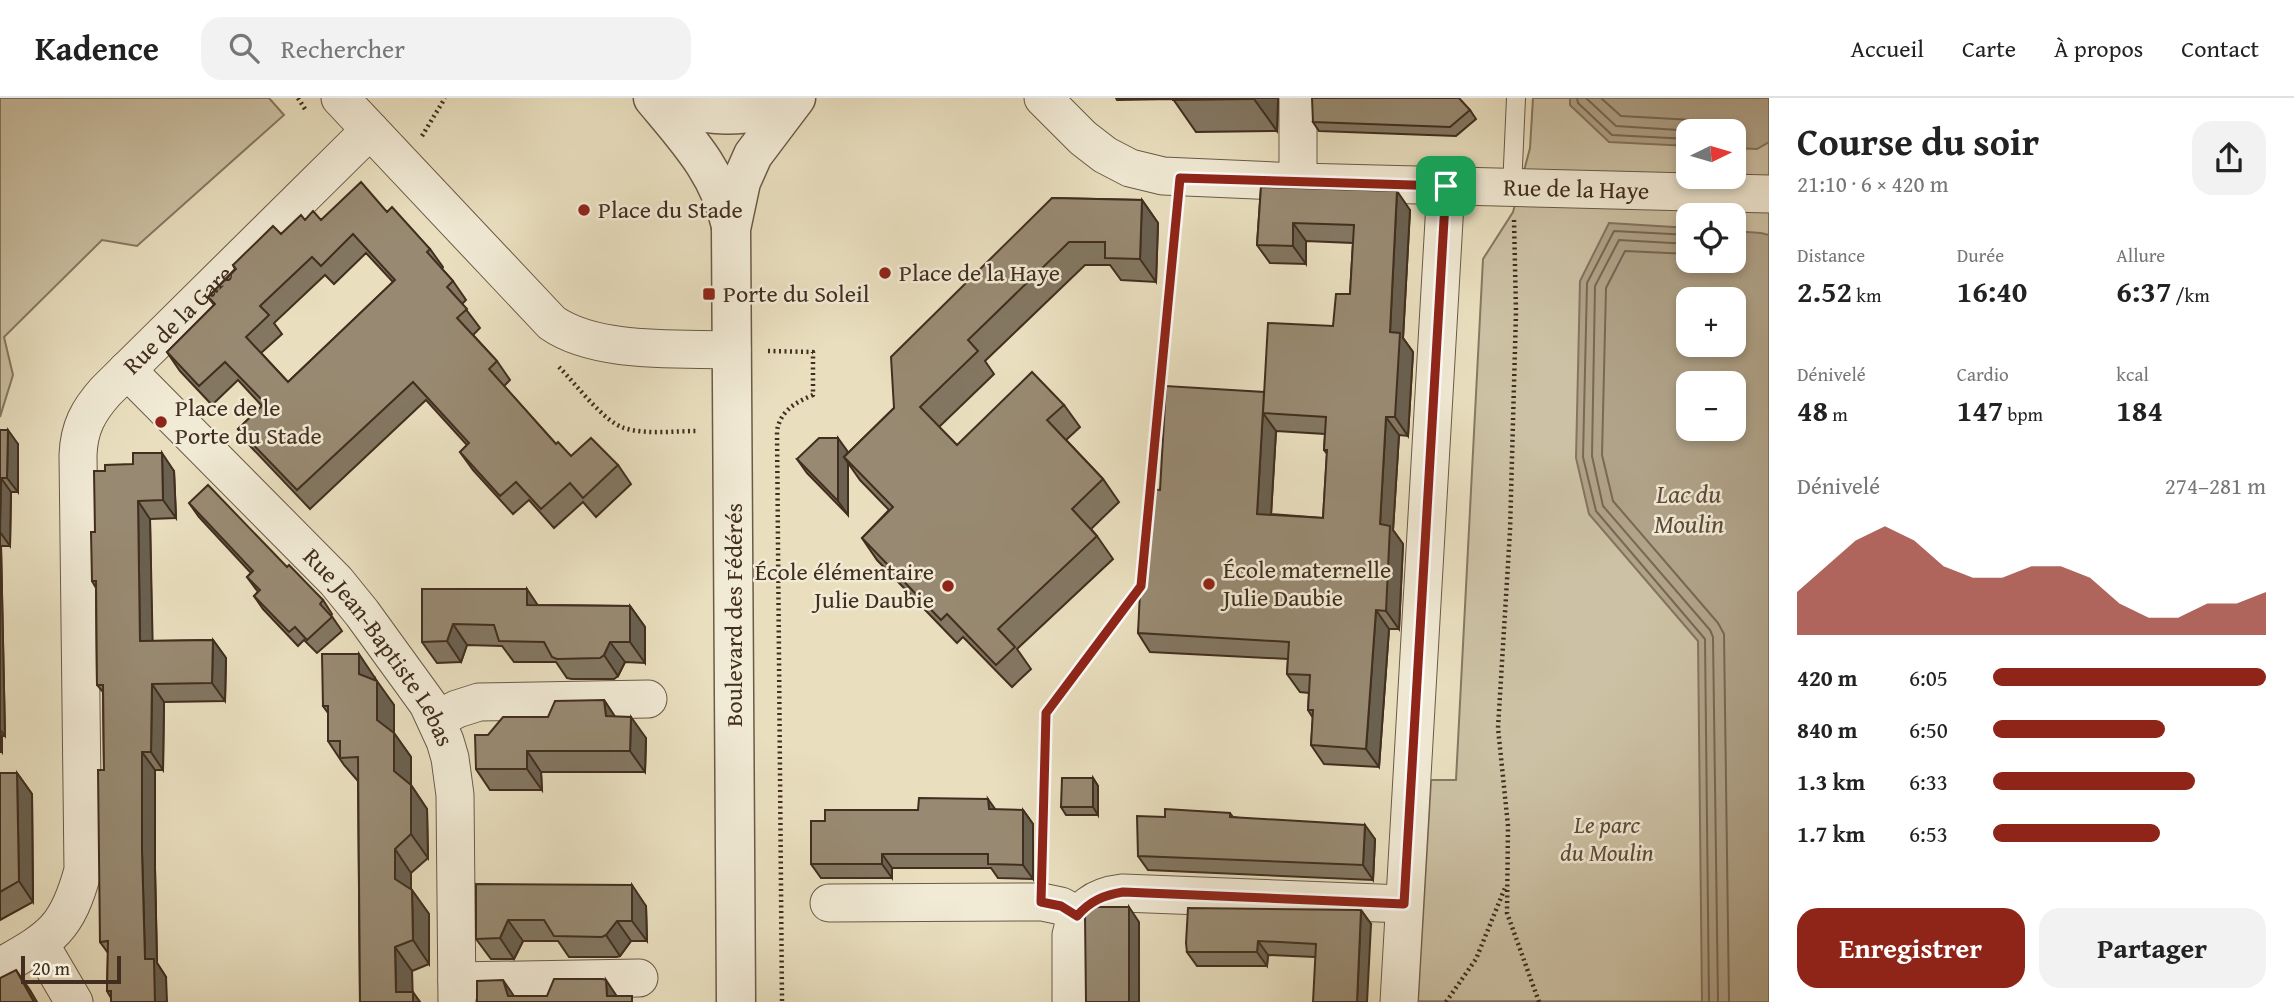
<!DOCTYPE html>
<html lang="fr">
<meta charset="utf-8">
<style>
body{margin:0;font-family:"Gentium Book Plus",serif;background:#f2f2f2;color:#222;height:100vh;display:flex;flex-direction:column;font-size:26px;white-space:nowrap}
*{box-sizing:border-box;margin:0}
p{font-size:23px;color:#767676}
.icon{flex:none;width:38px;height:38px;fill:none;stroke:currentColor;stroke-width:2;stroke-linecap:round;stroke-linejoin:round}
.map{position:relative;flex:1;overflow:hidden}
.drawer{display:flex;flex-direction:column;background:#fff;width:525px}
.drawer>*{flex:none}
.needle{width:46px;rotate:85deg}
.fabs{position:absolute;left:1676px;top:21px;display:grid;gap:14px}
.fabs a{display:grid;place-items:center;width:70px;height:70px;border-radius:14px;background:#fff;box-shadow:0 4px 10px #0003;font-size:35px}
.scale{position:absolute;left:21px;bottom:18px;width:100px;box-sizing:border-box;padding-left:7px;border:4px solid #412e1f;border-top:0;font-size:19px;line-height:24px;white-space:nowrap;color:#412e1f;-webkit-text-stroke:5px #f1ead5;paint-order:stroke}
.pin{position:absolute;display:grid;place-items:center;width:60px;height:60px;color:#fff;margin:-30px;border-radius:14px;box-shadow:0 4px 10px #0006}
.round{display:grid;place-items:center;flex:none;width:74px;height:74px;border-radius:21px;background:#f2f2f2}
.summary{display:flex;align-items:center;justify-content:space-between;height:119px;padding:0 28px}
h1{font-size:38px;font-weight:800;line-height:52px}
.metrics{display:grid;grid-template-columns:repeat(3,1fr);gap:10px;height:119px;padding:7px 28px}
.metrics div{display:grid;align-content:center}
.metrics b{font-size:30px;font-weight:800}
.metrics small{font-size:19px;font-weight:400}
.metrics p{font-size:19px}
.chart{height:196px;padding:14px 28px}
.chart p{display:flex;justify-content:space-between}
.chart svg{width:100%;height:126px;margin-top:7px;fill:#8f2418;opacity:.7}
.cta{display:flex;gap:14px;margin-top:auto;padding:14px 28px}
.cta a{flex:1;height:80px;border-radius:21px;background:#8f2418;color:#fff;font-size:28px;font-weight:800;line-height:80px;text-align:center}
.cta a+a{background:#f2f2f2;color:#222}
ul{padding:0 28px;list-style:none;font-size:23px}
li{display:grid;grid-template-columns:112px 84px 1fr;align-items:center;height:52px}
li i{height:18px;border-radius:9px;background:#8f2418}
header{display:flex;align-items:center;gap:42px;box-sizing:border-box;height:98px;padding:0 35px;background:#fff;border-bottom:2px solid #e0e0e0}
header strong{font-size:33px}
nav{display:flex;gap:38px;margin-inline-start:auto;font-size:24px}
.search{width:490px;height:63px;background:#f2f2f2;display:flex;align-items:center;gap:18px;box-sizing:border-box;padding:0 24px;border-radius:21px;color:#767676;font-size:26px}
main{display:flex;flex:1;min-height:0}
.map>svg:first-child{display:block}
</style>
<header>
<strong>Kadence</strong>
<div class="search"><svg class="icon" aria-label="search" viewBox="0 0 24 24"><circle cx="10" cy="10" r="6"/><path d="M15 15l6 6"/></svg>Rechercher</div>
<nav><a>Accueil</a><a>Carte</a><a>À propos</a><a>Contact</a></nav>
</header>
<main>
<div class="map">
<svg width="1769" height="904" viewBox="0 0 1769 904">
<rect width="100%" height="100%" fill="#e9dfbf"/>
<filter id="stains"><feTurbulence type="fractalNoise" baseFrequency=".00286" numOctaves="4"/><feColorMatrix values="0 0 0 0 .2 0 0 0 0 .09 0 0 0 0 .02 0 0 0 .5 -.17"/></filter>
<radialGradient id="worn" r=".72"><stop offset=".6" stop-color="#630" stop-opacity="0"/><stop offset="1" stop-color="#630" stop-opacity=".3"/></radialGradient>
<!-- green -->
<g fill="#ccc1a4" stroke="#867862" stroke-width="2" fill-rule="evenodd">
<path d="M0,0H269L284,17L137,148L102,142L4,239L13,277L0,319Z"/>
<path d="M1533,0H1769V904L1418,903L1431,682H1456L1483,161L1513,114L1530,50ZM1689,33H1734V79H1689ZM1689,117H1734V163H1689ZM1689,201H1734V247H1689ZM1689,285H1734V331H1689Z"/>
</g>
<!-- water -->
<g fill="#b0a389" stroke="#84745f" stroke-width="2" fill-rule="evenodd">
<path d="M1570,0H1769V44L1757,51L1734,50V33H1689V48L1609,44L1570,7Z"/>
<path d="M1609,125L1689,130V163H1734V133L1761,135L1769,137V904H1702L1698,543L1589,416L1576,360L1580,183ZM1689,201H1734V247H1689ZM1689,285H1734V331H1689Z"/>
</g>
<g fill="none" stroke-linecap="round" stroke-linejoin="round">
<!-- shore -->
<g stroke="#786854" stroke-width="2">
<path d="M1577,0L1578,5L1612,37L1689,41"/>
<path d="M1586,0L1616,28L1694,33"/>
<path d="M1601,0L1621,18L1693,22L1703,26L1710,33"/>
<path d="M1689,137L1614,133L1587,185L1583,359L1596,413L1705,541L1709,904"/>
<path d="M1689,146L1619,142L1595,188L1592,358L1603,408L1710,532L1713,539L1718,904"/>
<path d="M1689,156L1625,153L1606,190L1602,357L1613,403L1718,525L1724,536L1729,904"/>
</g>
<defs>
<path id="service" d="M1512,90L1516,0"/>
<g id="minor">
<path d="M340,0L552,225C597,256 678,250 732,252"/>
<path id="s1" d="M1043,0L1083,40L1105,57L1130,70L1163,78L1298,84L1769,96"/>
<path d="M1298,0V84"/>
<path id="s2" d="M127,272L336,483L362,515L428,606L445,643L450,660L455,697L457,904"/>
<path d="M436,622L457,611L479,604L648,601"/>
<path d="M829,805L1042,804L1061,808L1078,818"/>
<path d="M40,846L74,904"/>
<path id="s3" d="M0,869C51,840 67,832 83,772L78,357C79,330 88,313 106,293L370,32"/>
<path d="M457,883L639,880"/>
<path d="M1071,904V837C1077,810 1096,798 1123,795L1404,806"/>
<path d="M1399,904L1446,88"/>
</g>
<g id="tertiary">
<path d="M653,0C687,41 719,74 731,128"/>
<path d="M658,0C698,20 752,24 792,0"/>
<path d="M736,904L731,131L741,84L753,57L796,0"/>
</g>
</defs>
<!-- service casing -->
<use href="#service" stroke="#6b5a47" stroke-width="20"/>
<!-- minor casing -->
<use href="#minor" stroke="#6b5a47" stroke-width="39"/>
<!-- tertiary casing -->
<use href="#tertiary" stroke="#6b5a47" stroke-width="41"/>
<!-- path -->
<g stroke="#412e1f" stroke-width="4.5" stroke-dasharray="2 3.5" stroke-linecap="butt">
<path d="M298,0L305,11"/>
<path d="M422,38L445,0"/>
<path d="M1514,122L1516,214L1510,433L1498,630L1508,728L1507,815L1539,904"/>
<path d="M768,253L813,254V297C796,304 780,313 777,333L782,904"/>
<path d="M559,269C576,286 603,323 624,330C647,337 674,333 697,333"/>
<path d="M1149,397L1176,113"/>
<path d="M1042,768L1046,615L1141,486"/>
<path d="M1446,904L1476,861L1505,790"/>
</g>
<!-- service -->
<use href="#service" stroke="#f1ead5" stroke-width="18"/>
<!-- minor -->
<use href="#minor" stroke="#f1ead5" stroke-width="37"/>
<!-- tertiary -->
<use href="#tertiary" stroke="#f1ead5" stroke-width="38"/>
</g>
<!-- wall -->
<g fill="#837762" stroke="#412e1f" stroke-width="2" fill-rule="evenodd">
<path d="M1116,0H1278L1277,33L1196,34L1173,1L1117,2Z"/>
<path d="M1470,12L1476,21L1456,38L1319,33L1313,24Z"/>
<path d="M1261,89L1410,112L1403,240L1413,254L1408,338L1399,337L1393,432L1403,446L1399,531H1389L1379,669L1324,666L1311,647L1313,620L1308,612L1309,595L1300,594L1287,576L1288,561L1150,554L1138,535L1160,392L1333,228L1350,196L1353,145L1306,143V166L1270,165L1257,147ZM1276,333L1325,336L1324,352L1327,356L1323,420L1271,416Z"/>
<path d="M1052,100L1142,102L1158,125L1156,184L1121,182L1110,167H1085L985,263L994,276L939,329L957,347L1064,307L1080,329L1066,342L1103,381L1119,404L1091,431L1097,438L1113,461L1017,551L1031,571L1012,589L963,539L957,545L877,462L862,440L889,412L860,382L848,365V417L807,375L797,361L848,355L894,310Z"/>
<path d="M387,114L430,151L443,169L442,171L453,183L466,202L462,206L480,230L473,237L497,263L510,282L504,288L556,346L571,358L618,367L631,386L596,419L583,404L554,430L529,402L513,416L473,372L460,354L467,347L426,302L310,411L251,349L238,331L262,308L238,282L212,307L180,273L167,254L214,207L208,199L235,171L233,167L281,136L305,122H321ZM366,155L393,184L288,284L261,255L282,236L274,225L325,177L334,186Z"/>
<path d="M0,332L18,346V394H11L10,448H1L5,638H2V654H0Z"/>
<path d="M105,373H174L176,420L150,421L152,543L213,542L226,560L225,603L164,604L163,672H155V771L157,865L166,879L111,900L107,893L108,855L100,844L104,672L103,594L97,587L96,490L92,483L95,434Z"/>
<path d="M189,405L287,469L323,502L332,516L331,517L342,533L317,555L304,542L298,548L263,511L254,498L258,494L247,479L251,475L199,419Z"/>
<path d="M422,491L538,507L630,508L645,529V565L625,564L618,578L614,581H572L567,580L556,564H514L502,548L467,547L461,564L437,565L422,544Z"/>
<path d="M375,580V582L394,607V635L411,659V687L427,711L428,760L411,775V791L429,816V866L412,873V894L420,904H360L358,683L344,667L328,643V615L323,608Z"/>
<path d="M604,602L615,619L646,640L645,674H541L542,692H490L476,671L488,637Z"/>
<path d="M0,675H17L32,696L33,804L0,822Z"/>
<path d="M1093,680L1098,688V717H1066L1061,709Z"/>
<path d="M996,712H1023L1033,726V781L998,780L991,770H892V780H821L811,766L825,723Z"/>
<path d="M1230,715L1233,719L1375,741L1373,782L1148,772L1138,758L1165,719Z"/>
<path d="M476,786L646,808L647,843H631L620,858L617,859H569L558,843H523L514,861H491L476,841Z"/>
<path d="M1361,812L1371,826L1315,859L1268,857L1267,868H1197L1187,854Z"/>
</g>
<!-- shaded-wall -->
<g fill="#6a6150" stroke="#412e1f" stroke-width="2">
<path d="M1254,0H1278L1277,33L1254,1Z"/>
<path d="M1397,93L1410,112L1403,240L1413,254L1408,338L1395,319L1390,234Z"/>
<path d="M1142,102L1158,125L1156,184L1140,161Z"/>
<path d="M1293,125L1306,143V166L1293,148Z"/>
<path d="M1264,294L1263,315L1276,333L1270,434L1257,416Z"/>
<path d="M1386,319L1399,337L1393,432L1403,446L1399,531L1386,513L1380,426Z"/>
<path d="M8,332L18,346V394L7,380Z"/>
<path d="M838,340L848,354L844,359L848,365V417L838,403Z"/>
<path d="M162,355L174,373L176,420L163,402Z"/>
<path d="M1,380L11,394L10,448L0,434Z"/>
<path d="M138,403L150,421L153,561L140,543Z"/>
<path d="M0,447L1,448L5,638L0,632Z"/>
<path d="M527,491L541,512L527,507Z"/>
<path d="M630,508L645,529V565L630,544Z"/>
<path d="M1376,512L1389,531L1379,669L1366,651Z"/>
<path d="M453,526L467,547L461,564L447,543Z"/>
<path d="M213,542L226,560L225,603L212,585Z"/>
<path d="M610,544L625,564L618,578L604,557Z"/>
<path d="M359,556L375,580V600L359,576Z"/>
<path d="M377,583L394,607V645L377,622Z"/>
<path d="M152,586L164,604L163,672L151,654Z"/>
<path d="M604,602L618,623L606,618Z"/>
<path d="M631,619L646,640L645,674L630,653Z"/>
<path d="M394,635L411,659V687L427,711L428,760L411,736L394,673Z"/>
<path d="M0,636L2,638V654L0,651Z"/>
<path d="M527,653L541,674L542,692L527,671Z"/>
<path d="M142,654L155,672V771L157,865L166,879L167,904H155L145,861L142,753Z"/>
<path d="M17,675L32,696L33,804L19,783Z"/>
<path d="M1093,680L1098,688V717L1093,709Z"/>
<path d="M988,701L998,715L989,711Z"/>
<path d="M1023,712L1033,726V781L1023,767Z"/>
<path d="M1365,727L1375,741L1373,782L1363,767Z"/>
<path d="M395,751L411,775V805L395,781Z"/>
<path d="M882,756L892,770V780L882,766Z"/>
<path d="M632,787L646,808L647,843L632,823Z"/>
<path d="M412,792L429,816V866L413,842Z"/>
<path d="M1129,809L1139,824V904H1129Z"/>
<path d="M1361,812L1371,826L1367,904H1357Z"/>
<path d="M508,822L523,843L514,861L500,840Z"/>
<path d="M617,823L631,843L620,858L606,837Z"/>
<path d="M1258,843L1268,857L1267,868L1257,854Z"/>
<path d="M395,849L412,873L413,904L396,894Z"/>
<path d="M16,872L30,892L37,904H34Z"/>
<path d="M503,882L518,904L508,898Z"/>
<path d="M606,882L620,903L607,898Z"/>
<path d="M413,894L420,904H413Z"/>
</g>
<!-- building -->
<g fill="#988a72" stroke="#412e1f" stroke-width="2" fill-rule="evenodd">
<path d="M1173,0H1254V1L1173,2Z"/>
<path d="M1312,0H1459L1470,12L1450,29L1313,24Z"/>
<path d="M361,84L387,114L392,109L430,151L427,154L453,183L447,189L467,211L457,220L497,263L489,271L556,346L558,344L571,358L591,340L618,367L583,400L570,385L541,411L516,384L500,398L460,354L469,345L413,284L297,392L238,331L265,305L225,264L199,288L167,254L215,206L208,199L236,171L233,167L273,128L281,136L301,117L305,122L313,113L321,122ZM353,136L395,182L288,284L246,239L269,217L260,208L312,159L321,168Z"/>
<path d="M1261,89L1397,93L1390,234L1400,235L1395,319H1386L1380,426L1390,428L1386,513L1376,512L1366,651L1311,647L1313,612H1308L1310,577L1287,576L1289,544L1138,535L1145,391L1160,392L1166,288L1264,294L1257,416L1323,420L1327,352H1324L1326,319L1263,315L1268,225L1333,228L1336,196H1350L1354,127L1293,125V148L1257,147Z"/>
<path d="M1052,100L1142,102L1140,161L1105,160V144H1069L968,242L978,253L920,309L957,347L1032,274L1064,307L1047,322L1103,381L1072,411L1097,438L998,531L1015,549L996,567L947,516L941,522L862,440L893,409L844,359L894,310L891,259Z"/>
<path d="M0,332H8L7,380H1L0,422Z"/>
<path d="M819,340H838V403L797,361Z"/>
<path d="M133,355H162L163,402L138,403L140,543L213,542L212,585L152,586L151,654H142V753L145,861H154L155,904H111V893H107L108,843L100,844L98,672H104L103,587H97L96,483H92L91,434H95L94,373H105V367L133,366Z"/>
<path d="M208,387L287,469L289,467L323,502L320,506L332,519L307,542L295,529L289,534L254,498L260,492L247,479L253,473L189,405Z"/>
<path d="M422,491H527V507L630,508V544H610L604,557L600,560L557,561L552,559L544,544L499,543L494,527L453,526L447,543L422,544Z"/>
<path d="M322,556H359V576L377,583V622L394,635V673L411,687V736L395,751V781L412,792L413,842L395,849L396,894H413V904H360L358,659L340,660V643H328V608H323Z"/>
<path d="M604,602L606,618L631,619L630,653H527V671H476L475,637H488L503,619H548L555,603Z"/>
<path d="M0,675H17L19,783L0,794Z"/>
<path d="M1062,680H1093V709H1061Z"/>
<path d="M919,700L988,701L989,711L1023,712V767L988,766V756H882V766H811V723H825V712H918Z"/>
<path d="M1165,711L1230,715V719L1365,727L1363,767L1138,758L1137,718L1165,719Z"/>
<path d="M476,786L632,787V823H617L606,837L602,839L554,838L544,822H508L500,840L476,841Z"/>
<path d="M1092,809H1129V904H1086L1085,817Z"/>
<path d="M1188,810L1361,812L1357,904H1313L1316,846L1258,843L1257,854H1187L1186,845Z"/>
<path d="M16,872L34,904H0V880Z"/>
<path d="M554,881H603L606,882L607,898H632V904H477V883L503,882L508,898H547Z"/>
</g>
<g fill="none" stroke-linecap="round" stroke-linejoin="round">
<defs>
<path id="route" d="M1180,80L1446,88L1404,806L1123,794C1104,797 1090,803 1077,818L1061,808L1041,804L1046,615L1141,488Z"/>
</defs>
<!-- route casing -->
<use href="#route" stroke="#fff" stroke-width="14"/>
<!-- route -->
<use href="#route" stroke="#8f2418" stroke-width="9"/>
</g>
<!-- markers -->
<g fill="#8f2418" stroke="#f1ead5" stroke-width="2.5">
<circle cx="584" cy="112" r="7"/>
<circle cx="885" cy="175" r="7"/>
<rect x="702" y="189" width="14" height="14" rx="3.5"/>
<circle cx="161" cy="324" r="7"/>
<circle cx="1209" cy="486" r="7"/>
<circle cx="948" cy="488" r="7"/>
</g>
<g text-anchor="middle" stroke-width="5" stroke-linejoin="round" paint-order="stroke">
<!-- street labels -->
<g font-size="24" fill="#412e1f" stroke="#f1ead5">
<text dy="8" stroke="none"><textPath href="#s1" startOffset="560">Rue de la Haye</textPath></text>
<text dy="8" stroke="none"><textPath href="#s3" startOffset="721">Rue de la Gare</textPath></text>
<text transform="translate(734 517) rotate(-90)" y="8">Boulevard des Fédérés</text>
<text dy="8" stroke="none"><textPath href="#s2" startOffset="376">Rue Jean-Baptiste Lebas</textPath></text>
</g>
<!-- poi labels -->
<g font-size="24" fill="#412e1f" stroke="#f1ead5" text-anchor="start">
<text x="598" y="120">Place du Stade</text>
<text x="899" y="183">Place de la Haye</text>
<text x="723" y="204">Porte du Soleil</text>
<text x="175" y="318">Place de le<tspan x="175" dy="28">Porte du Stade</tspan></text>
<text x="1223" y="480">École maternelle<tspan x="1223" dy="28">Julie Daubie</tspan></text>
<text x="934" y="482" text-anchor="end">École élémentaire<tspan x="934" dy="28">Julie Daubie</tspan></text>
</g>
<!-- park labels -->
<g font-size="24" font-style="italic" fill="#5d4b3a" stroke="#f1ead5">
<text x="1607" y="735">Le parc<tspan x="1607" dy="28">du Moulin</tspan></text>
</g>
<!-- water labels -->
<g font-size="26" font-style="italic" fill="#5d4b3a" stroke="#f1ead5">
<text x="1689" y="405">Lac du<tspan x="1689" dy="30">Moulin</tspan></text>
</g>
</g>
<rect width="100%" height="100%" filter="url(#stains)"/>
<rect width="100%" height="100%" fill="url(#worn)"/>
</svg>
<div class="fabs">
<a><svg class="needle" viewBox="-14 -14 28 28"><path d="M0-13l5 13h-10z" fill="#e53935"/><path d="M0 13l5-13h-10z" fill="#767676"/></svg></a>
<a><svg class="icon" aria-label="locate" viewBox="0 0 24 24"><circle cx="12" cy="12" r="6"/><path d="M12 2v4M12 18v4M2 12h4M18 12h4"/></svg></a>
<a>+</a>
<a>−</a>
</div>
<div class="scale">20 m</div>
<div class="pin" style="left:1446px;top:88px;background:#1e9e55"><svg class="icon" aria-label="arrive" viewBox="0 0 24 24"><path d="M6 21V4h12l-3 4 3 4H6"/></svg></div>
</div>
<section class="drawer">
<div class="summary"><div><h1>Course du soir</h1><p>21:10 · 6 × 420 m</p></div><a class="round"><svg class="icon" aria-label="share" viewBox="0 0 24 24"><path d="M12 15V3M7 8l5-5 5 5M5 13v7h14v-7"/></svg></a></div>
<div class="metrics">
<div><p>Distance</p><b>2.52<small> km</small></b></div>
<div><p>Durée</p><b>16:40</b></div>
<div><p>Allure</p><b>6:37<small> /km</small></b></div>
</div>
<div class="metrics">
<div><p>Dénivelé</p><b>48<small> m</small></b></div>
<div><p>Cardio</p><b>147<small> bpm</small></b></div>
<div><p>kcal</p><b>184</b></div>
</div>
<div class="chart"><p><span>Dénivelé</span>274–281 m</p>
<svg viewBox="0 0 160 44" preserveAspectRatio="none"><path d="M0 44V29L10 20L20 11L30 6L40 11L50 20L60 24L70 24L80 20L90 20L100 24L110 33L120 38L130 38L140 33L150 33L160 29V44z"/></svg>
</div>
<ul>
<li><b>420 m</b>6:05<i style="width:100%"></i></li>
<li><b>840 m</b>6:50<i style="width:63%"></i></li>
<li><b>1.3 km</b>6:33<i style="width:74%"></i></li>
<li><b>1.7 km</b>6:53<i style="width:61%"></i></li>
</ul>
<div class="cta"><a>Enregistrer</a><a>Partager</a></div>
</section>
</main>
